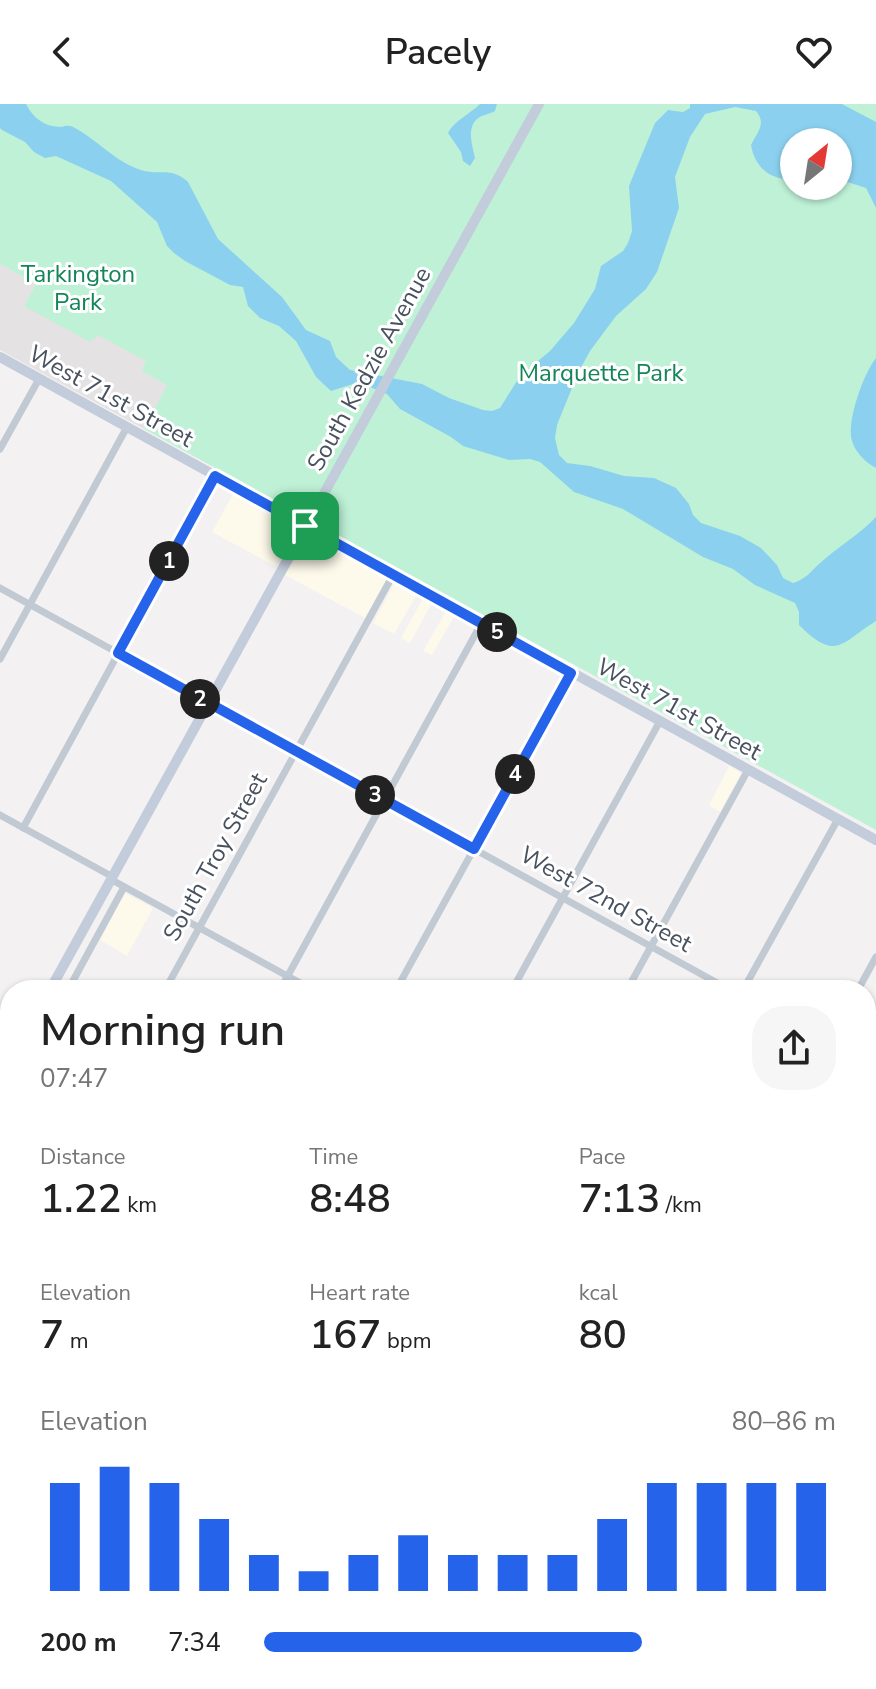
<!DOCTYPE html>
<meta charset="utf-8">
<style>
body{margin:0;font-family:"Nunito Sans",sans-serif;background:#f6f6f6;color:#222;height:100vh;display:flex;flex-direction:column;font-size:30px;white-space:nowrap}
*{box-sizing:border-box;margin:0}
p{font-size:26px;color:#767676}
.icon{flex:none;width:44px;height:44px;fill:none;stroke:currentColor;stroke-width:2;stroke-linecap:round;stroke-linejoin:round}
.map{position:relative;flex:1;overflow:hidden}
.panel{position:absolute;left:0px;top:876px;width:876px;height:710px;display:flex;flex-direction:column;background:#fff;border-radius:32px 32px 0 0;box-shadow:0 2px 6px #0004}
.panel>*{flex:none}
.needle{width:52px;rotate:30deg}
.buttons{position:absolute;left:780px;top:24px;display:grid;gap:16px}
.buttons a{display:grid;place-items:center;width:72px;height:72px;border-radius:50%;background:#fff;box-shadow:0 2px 6px #0004;font-size:40px}
.pin{position:absolute;display:grid;place-items:center;width:68px;height:68px;color:#fff;margin:-34px;border-radius:16px;box-shadow:0 4px 12px #0006}
.km{position:absolute;width:40px;height:40px;margin:-20px;border-radius:50%;background:#222;color:#fff;font-size:22px;line-height:40px;text-align:center}
.round{display:grid;place-items:center;flex:none;width:84px;height:84px;border-radius:32px;background:#f6f6f6}
.headline{display:flex;align-items:center;justify-content:space-between;height:136px;padding:0 40px}
h1{font-size:44px;font-weight:600;line-height:60px}
.figures{display:grid;grid-template-columns:repeat(3,1fr);gap:12px;height:136px;padding:8px 40px}
.figures div{display:grid;align-content:center}
.figures b{font-size:40px;font-weight:600}
.figures small{font-size:22px;font-weight:400}
.figures p{font-size:22px}
.chart{height:224px;padding:16px 40px}
.chart p{display:flex;justify-content:space-between}
.chart svg{width:100%;height:144px;margin-top:8px;stroke:#2563eb;stroke-width:6}
ul{padding:0 40px;list-style:none;font-size:26px}
li{display:grid;grid-template-columns:128px 96px 1fr;align-items:center;height:60px}
li i{height:20px;border-radius:10px;background:#2563eb}
header{display:flex;justify-content:space-between;align-items:center;height:104px;padding:0 40px;background:#fff;font-size:36px;font-weight:600}
.map>svg:first-child{display:block}
</style>
<header><svg class="icon" aria-label="back" viewBox="0 0 24 24"><path d="M15 5l-7 7 7 7"/></svg>Pacely<svg class="icon" aria-label="heart" viewBox="0 0 24 24"><path d="M12 20l-8-8c-3-5 5-10 8-4 3-6 11-1 8 4z"/></svg></header>
<div class="map">
<svg width="876" height="1585" viewBox="0 0 876 1585">
<rect width="100%" height="100%" fill="#f3f1f1"/>
<!-- commercial -->
<g fill="#fdf9eb">
<path d="M233,390L294,424L275,462L212,428Z"/>
<path d="M310,432L387,475L365,514L285,471Z"/>
<path d="M395,478L417,491L394,530L373,519Z"/>
<path d="M423,494L432,499L410,539L401,534Z"/>
<path d="M446,507L455,511L432,551L423,547Z"/>
<path d="M729,662L741,669L720,708L709,701Z"/>
<path d="M125,789L153,804L127,852L100,836Z"/>
</g>
<!-- education -->
<path fill="#e4e2e3" d="M0,160L36,180L24,202L98,230L147,257L142,267L168,281L144,325L0,246Z"/>
<!-- green -->
<path fill="#bff1d7" fill-rule="evenodd" d="M0,0H876V726L144,325L167,281L142,267L146,257L98,231L90,238L24,202L36,180L0,160ZM794,38H838V82H794Z"/>
<!-- water -->
<g fill="#8bd1ef">
<path d="M0,0H26C33,14 45,23 61,23C66,22 68,21 73,23C97,35 115,58 141,66C160,72 171,62 188,78L218,135L282,193L306,226L330,237L336,253L350,266L422,280L449,294L483,306L492,307L500,304L520,272L550,247L574,219L595,185L601,162L623,147L628,139L632,127L629,82L655,19L668,6L683,8L690,4V0H842L876,18V104L866,84L838,75V38H794V75C771,77 755,64 751,41C757,28 767,20 756,7L735,3L705,10L690,33L675,73L679,104L657,168L646,185L616,212L590,247L578,269L557,321L555,334L559,351L567,359L590,362L624,372L654,374L676,384L689,400L693,411L701,419L740,432L761,444L777,461L783,474L793,479C806,475 809,469 819,460C837,443 858,432 876,413V517C841,539 836,558 799,521V508L795,499L755,481L733,465L703,453L623,405L574,388L540,358L530,355L509,356L463,342L451,333L400,305L387,290L365,281L353,280L331,287L316,273L296,237L279,222L260,214L248,202L243,183L230,181L185,157L174,149L167,142L157,118L111,77L56,52L45,54L34,48L25,38L2,26L0,24Z"/>
<path d="M480,0H497L495,7C490,10 481,11 477,15C466,25 473,42 475,54L470,62L463,57L461,48L448,29C453,18 471,9 480,0Z"/>
<path d="M876,254V364C866,359 855,348 852,337C846,317 864,269 876,254Z"/>
</g>
<g fill="none" stroke-linecap="round" stroke-linejoin="round">
<!-- minor -->
<g stroke="#c1cad3" stroke-width="7">
<path d="M0,345L39,275"/>
<path d="M0,484L730,886"/>
<path d="M0,555L127,323"/>
<path d="M0,711L113,773"/>
<path d="M23,724L215,372"/>
<path d="M112,776L313,886"/>
<path d="M68,886L124,783"/>
<path d="M165,886L393,471"/>
<path d="M280,886L481,520"/>
<path d="M396,886L571,569"/>
<path d="M512,886L660,617"/>
<path d="M627,886L748,666"/>
<path d="M743,886L838,715"/>
<path d="M858,886L876,853"/>
<path d="M866,961L876,966"/>
<path d="M866,1083L876,1065"/>
<path d="M866,1190L876,1195"/>
<path d="M866,1292L876,1274"/>
<path d="M866,1409L876,1415"/>
<path d="M866,1502L876,1484"/>
</g>
<!-- secondary -->
<g stroke="#c3ccda" stroke-width="10">
<path d="M0,253L876,736"/>
<path d="M50,886L539,0"/>
<path d="M0,976L10,958"/>
</g>
<!-- rail -->
<g stroke="#b3b5bb" stroke-width="2">
<path d="M0,1079L10,1082"/>
<path d="M834,1576L845,1585"/>
</g>
</g>
<g fill="none" stroke-linecap="round" stroke-linejoin="round">
<defs>
<path id="route" d="M215,372L571,569L474,745L118,549Z"/>
</defs>
<!-- route casing -->
<use href="#route" stroke="#fff" stroke-width="16"/>
<!-- route -->
<use href="#route" stroke="#2563eb" stroke-width="10"/>
</g>
<g text-anchor="middle" stroke-width="6" stroke-linejoin="round" paint-order="stroke">
<!-- park labels -->
<g font-size="24" fill="#148557" stroke="#fff">
<text x="78" y="178">Tarkington<tspan x="78" dy="28">Park</tspan></text>
<text x="601" y="277">Marquette Park</text>
</g>
<!-- street labels -->
<g font-size="24" fill="#48525f" stroke="#fff">
<text transform="translate(369 265) rotate(-61)" y="8">South Kedzie Avenue</text>
<text transform="translate(111 292) rotate(29)" y="8">West 71st Street</text>
<text transform="translate(679 605) rotate(29)" y="8">West 71st Street</text>
<text transform="translate(215 753) rotate(-61)" y="8">South Troy Street</text>
<text transform="translate(606 795) rotate(29)" y="8">West 72nd Street</text>
</g>
</g>
</svg>
<div class="buttons">
<a><svg class="needle" viewBox="-14 -14 28 28"><path d="M0-13l5 13h-10z" fill="#e53935"/><path d="M0 13l5-13h-10z" fill="#767676"/></svg></a>
</div>
<div class="pin" style="left:305px;top:422px;background:#1e9e55"><svg class="icon" aria-label="arrive" viewBox="0 0 24 24"><path d="M6 21V4h12l-3 4 3 4H6"/></svg></div>
<b class="km" style="left:169px;top:457px">1</b>
<b class="km" style="left:200px;top:595px">2</b>
<b class="km" style="left:375px;top:691px">3</b>
<b class="km" style="left:515px;top:670px">4</b>
<b class="km" style="left:497px;top:528px">5</b>
<section class="panel">
<div class="headline"><div><h1>Morning run</h1><p>07:47</p></div><a class="round"><svg class="icon" aria-label="share" viewBox="0 0 24 24"><path d="M12 15V3M7 8l5-5 5 5M5 13v7h14v-7"/></svg></a></div>
<div class="figures">
<div><p>Distance</p><b>1.22<small> km</small></b></div>
<div><p>Time</p><b>8:48</b></div>
<div><p>Pace</p><b>7:13<small> /km</small></b></div>
</div>
<div class="figures">
<div><p>Elevation</p><b>7<small> m</small></b></div>
<div><p>Heart rate</p><b>167<small> bpm</small></b></div>
<div><p>kcal</p><b>80</b></div>
</div>
<div class="chart"><p><span>Elevation</span>80–86 m</p>
<svg viewBox="0 0 160 44" preserveAspectRatio="none"><path d="M5 44V11M15 44V6M25 44V11M35 44V22M45 44V33M55 44V38M65 44V33M75 44V27M85 44V33M95 44V33M105 44V33M115 44V22M125 44V11M135 44V11M145 44V11M155 44V11"/></svg>
</div>
<ul>
<li><b>200 m</b>7:34<i style="width:66%"></i></li>
</ul>
</section>
</div>
